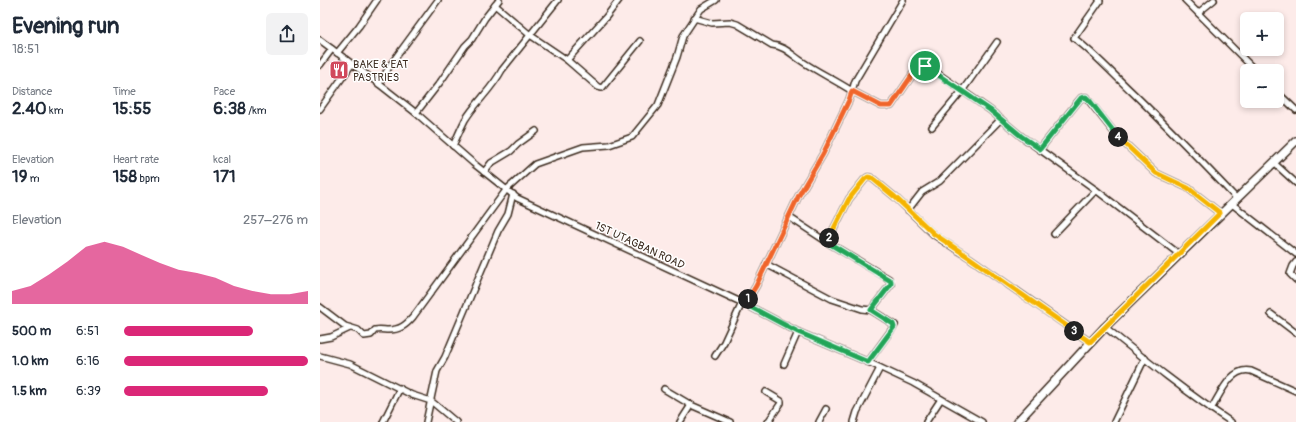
<!DOCTYPE html>
<meta charset="utf-8">
<style>
body{margin:0;font-family:Pangolin,sans-serif;background:#f2f2f3;color:#1f2937;height:100vh;display:flex;flex-direction:column;font-size:15px;white-space:nowrap}
*{box-sizing:border-box;margin:0}
p{font-size:13px;color:#747a83}
.icon{flex:none;width:22px;height:22px;fill:none;stroke:currentColor;stroke-width:2;stroke-linecap:round;stroke-linejoin:round}
.map{position:relative;flex:1;overflow:hidden}
.side{display:flex;flex-direction:column;background:#fff;width:320px}
.side>*{flex:none}
.controls{position:absolute;left:920px;top:12px;display:grid;gap:8px}
.controls a{display:grid;place-items:center;width:44px;height:44px;border-radius:6px;background:#fff;box-shadow:0 2px 6px #0003;font-size:20px}
.pin{position:absolute;display:grid;place-items:center;width:34px;height:34px;color:#fff;margin:-17px;border:2px solid #fff;border-radius:50%;box-shadow:0 1px 4px #0007}
.km{position:absolute;width:20px;height:20px;margin:-10px;border-radius:50%;background:#222;color:#fff;font-size:11px;line-height:20px;text-align:center}
.round{display:grid;place-items:center;flex:none;width:42px;height:42px;border-radius:6px;background:#f2f2f3}
.head{display:flex;align-items:center;justify-content:space-between;height:68px;padding:0 12px}
h1{font-size:22px;font-weight:700;line-height:30px}
.stats{display:grid;grid-template-columns:repeat(3,1fr);gap:6px;height:68px;padding:4px 12px}
.stats div{display:grid;align-content:center}
.stats b{font-size:17px;font-weight:700}
.stats small{font-size:11px;font-weight:400}
.stats p{font-size:11px}
.chart{height:112px;padding:8px 12px}
.chart p{display:flex;justify-content:space-between}
.chart svg{width:100%;height:72px;margin-top:4px;fill:#db2777;opacity:.7}
ul{padding:0 12px;list-style:none;font-size:13px}
li{display:grid;grid-template-columns:64px 48px 1fr;align-items:center;height:30px}
li i{height:10px;border-radius:5px;background:#db2777}
main{display:flex;flex:1;min-height:0}
.map>svg:first-child{display:block}
</style>
<main>
<section class="side">
<div class="head"><div><h1>Evening run</h1><p>18:51</p></div><a class="round"><svg class="icon" aria-label="share" viewBox="0 0 24 24"><path d="M12 15V3M7 8l5-5 5 5M5 13v7h14v-7"/></svg></a></div>
<div class="stats">
<div><p>Distance</p><b>2.40<small> km</small></b></div>
<div><p>Time</p><b>15:55</b></div>
<div><p>Pace</p><b>6:38<small> /km</small></b></div>
</div>
<div class="stats">
<div><p>Elevation</p><b>19<small> m</small></b></div>
<div><p>Heart rate</p><b>158<small> bpm</small></b></div>
<div><p>kcal</p><b>171</b></div>
</div>
<div class="chart"><p><span>Elevation</span>257–276 m</p>
<svg viewBox="0 0 160 44" preserveAspectRatio="none"><path d="M0 44V36L10 33L20 26L30 18L40 9L50 6L60 9L70 14L80 19L90 23L100 25L110 28L120 33L130 36L140 38L150 38L160 36V44z"/></svg>
</div>
<ul>
<li><b>500 m</b>6:51<i style="width:70%"></i></li>
<li><b>1.0 km</b>6:16<i style="width:100%"></i></li>
<li><b>1.5 km</b>6:39<i style="width:78%"></i></li>
</ul>
</section>
<div class="map">
<svg width="976" height="422" viewBox="0 0 976 422">
<rect width="100%" height="100%" fill="#fdebe9"/>
<filter id="ink" filterUnits="userSpaceOnUse"><feTurbulence type="fractalNoise" baseFrequency=".025" numOctaves="2"/><feDisplacementMap in="SourceGraphic" scale="8" xChannelSelector="R" yChannelSelector="G"/><feConvolveMatrix kernelMatrix="1 2 1 2 8 2 1 2 1" color-interpolation-filters="sRGB"/></filter>
<g filter="url(#ink)">
<g fill="none" stroke-linecap="round" stroke-linejoin="round">
<defs>
<g id="minor">
<path d="M583,0L535,81L532,91L561,106H571L597,68L601,66L610,68L670,110L701,136L776,190L859,254"/>
<path d="M779,0L780,1L754,38C775,54 793,74 812,92C848,127 883,163 917,199"/>
<path d="M865,0L936,71"/>
<path d="M175,5L210,35L247,60L278,87L282,88L320,41"/>
<path d="M878,13L894,0"/>
<path d="M374,18L392,23L410,22L417,24L452,45C464,46 471,54 480,60C496,71 515,80 532,91L529,100L503,154L479,195L436,286L425,304"/>
<path d="M0,40L59,84L96,113L153,163L197,198L425,304L478,332L548,362L593,383L662,422"/>
<path d="M17,53L39,26L57,0"/>
<path d="M247,60L286,17L299,0"/>
<path d="M0,65L12,49"/>
<path d="M59,84L71,64L118,0"/>
<path d="M957,92L976,110"/>
<path d="M0,109L32,64"/>
<path d="M96,113L121,81L145,46L152,39L165,18L179,0"/>
<path d="M612,127L642,91L677,42"/>
<path d="M133,146C137,137 141,128 145,120C156,102 172,89 182,70L238,0"/>
<path d="M720,149L756,104L761,98L766,97L797,136L836,173L868,188L900,213"/>
<path d="M954,163L976,183"/>
<path d="M164,172L171,163L191,151L198,144L216,131"/>
<path d="M912,204L976,254"/>
<path d="M588,210L602,192L620,181L681,119"/>
<path d="M469,217L507,242L569,279L571,284L551,310"/>
<path d="M734,234L776,190"/>
<path d="M507,242L529,199L545,179L548,177L552,178L575,197L614,235L650,258L770,342"/>
<path d="M976,262L973,266L970,274L976,280"/>
<path d="M446,264L512,299L542,309L551,310L575,325L548,362"/>
<path d="M0,307L25,326L38,330L44,336L51,335L55,330C60,329 64,330 68,330C80,330 86,325 93,317L186,190L215,164L263,147L289,145L312,137L338,105L357,57L363,36L381,9L396,0"/>
<path d="M951,314L976,333"/>
<path d="M785,327C826,360 867,393 911,422"/>
<path d="M0,339L11,337L30,328"/>
<path d="M0,356L30,364L92,395L111,401L136,422"/>
<path d="M395,356L404,342L422,303"/>
<path d="M464,364L478,332"/>
<path d="M344,389L371,405L410,422"/>
<path d="M446,392L461,401V403L448,422"/>
<path d="M891,409C900,395 911,366 931,371L976,391"/>
<path d="M63,422L80,388"/>
<path d="M106,422L117,371L125,357L178,231L188,214L193,194"/>
<path d="M360,422L371,405"/>
<path d="M499,422L506,409"/>
<path d="M534,422L537,412L560,368"/>
<path d="M606,422L621,399"/>
<path d="M794,422L825,358"/>
</g>
<path id="secondary" d="M697,422L785,327L976,141"/>
</defs>
<!-- minor casing -->
<use href="#minor" stroke="#3b2a1e" stroke-width="8"/>
<!-- secondary casing -->
<use href="#secondary" stroke="#3b2a1e" stroke-width="10"/>
<!-- minor -->
<use href="#minor" stroke="#fff" stroke-width="5"/>
<!-- secondary -->
<use href="#secondary" stroke="#fff" stroke-width="7"/>
</g>
</g>
<g fill="none" stroke-linecap="round" stroke-linejoin="round" filter="url(#ink)">
<defs>
<path id="split-1" d="M428,299L436,286L479,195L503,154L529,100L532,91L561,106H571L597,68L601,66H605"/>
<path id="split-2" d="M428,299L425,304L478,332L548,362L574,327L573,324L551,310L571,284V281L507,242L509,238"/>
<path id="split-3" d="M509,238L529,199L545,179L548,177L552,178L575,197L614,234L650,258L754,331"/>
<path id="split-4" d="M754,331L770,342L900,213L868,188L836,173L798,137"/>
<path id="split-5" d="M605,66L670,110L701,136L720,149L761,98L766,97L770,101L798,137"/>
</defs>
<!-- split-1 casing -->
<use href="#split-1" stroke="#fff" stroke-width="8"/>
<!-- split-2 casing -->
<use href="#split-2" stroke="#fff" stroke-width="8"/>
<!-- split-3 casing -->
<use href="#split-3" stroke="#fff" stroke-width="8"/>
<!-- split-4 casing -->
<use href="#split-4" stroke="#fff" stroke-width="8"/>
<!-- split-5 casing -->
<use href="#split-5" stroke="#fff" stroke-width="8"/>
<!-- split-1 -->
<use href="#split-1" stroke="#f0652b" stroke-width="5"/>
<!-- split-2 -->
<use href="#split-2" stroke="#22a559" stroke-width="5"/>
<!-- split-3 -->
<use href="#split-3" stroke="#f5b400" stroke-width="5"/>
<!-- split-4 -->
<use href="#split-4" stroke="#f5b400" stroke-width="5"/>
<!-- split-5 -->
<use href="#split-5" stroke="#22a559" stroke-width="5"/>
</g>
<!-- icons -->
<defs>
<symbol id="restaurant-square" viewBox="-11 -11 22 22"><rect x="-9" y="-9" width="18" height="18" rx="4" fill="#d1495b" stroke="#fff"/><path d="M-5-6h1v4h1v-4h1v4h1v-4h1v5L-1.5 .5V6h-2V.5L-5-1ZM5-6V6H3V1.5H1.5Q1.5-4 5-6Z" fill="#fff"/></symbol>
</defs>
<g fill-rule="evenodd">
<use href="#restaurant-square" x="8" y="59" width="22" height="22"/>
</g>
<g text-anchor="middle" stroke-width="3" stroke-linejoin="round" paint-order="stroke">
<!-- poi labels -->
<g font-size="11" fill="#3b2a1e" stroke="#fff" text-anchor="start">
<text x="33" y="68">BAKE &amp; EAT<tspan x="33" dy="13">PASTRIES</tspan></text>
</g>
<!-- street labels -->
<g font-size="11" fill="#3b2a1e" stroke="#fff">
<text transform="translate(320 245) rotate(25)" y="4">1ST UTAGBAN ROAD</text>
</g>
</g>
</svg>
<div class="controls">
<a>+</a>
<a>−</a>
</div>
<div class="pin" style="left:605px;top:66px;background:#1e9e55"><svg class="icon" aria-label="arrive" viewBox="0 0 24 24"><path d="M6 21V4h12l-3 4 3 4H6"/></svg></div>
<b class="km" style="left:428px;top:299px">1</b>
<b class="km" style="left:509px;top:238px">2</b>
<b class="km" style="left:754px;top:331px">3</b>
<b class="km" style="left:798px;top:137px">4</b>
</div>
</main>
